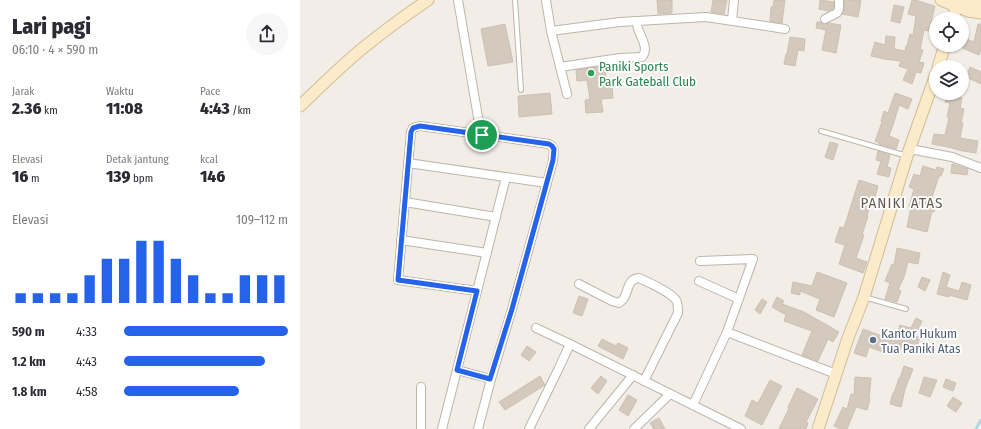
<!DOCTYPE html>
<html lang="id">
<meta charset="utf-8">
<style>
body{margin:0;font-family:"Fira Sans Condensed",sans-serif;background:#f7f7f7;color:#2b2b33;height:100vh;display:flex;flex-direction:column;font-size:15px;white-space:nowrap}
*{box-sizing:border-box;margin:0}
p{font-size:13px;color:#7c7c81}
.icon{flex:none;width:22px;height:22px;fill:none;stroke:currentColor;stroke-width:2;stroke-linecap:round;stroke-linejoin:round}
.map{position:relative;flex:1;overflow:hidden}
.side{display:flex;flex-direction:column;background:#fff;width:300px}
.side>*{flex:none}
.controls{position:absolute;left:629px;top:12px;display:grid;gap:8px}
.controls a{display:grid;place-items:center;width:40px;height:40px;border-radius:50%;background:#fff;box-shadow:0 1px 3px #0004;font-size:20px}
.pin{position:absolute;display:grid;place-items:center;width:34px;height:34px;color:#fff;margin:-17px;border:2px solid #fff;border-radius:50%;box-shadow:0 1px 4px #0007}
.round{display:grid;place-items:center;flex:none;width:42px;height:42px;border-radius:21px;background:#f7f7f7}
.summary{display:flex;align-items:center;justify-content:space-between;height:68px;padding:0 12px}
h1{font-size:22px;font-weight:800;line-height:30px}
.metrics{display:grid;grid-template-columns:repeat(3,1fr);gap:6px;height:68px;padding:4px 12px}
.metrics div{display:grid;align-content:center}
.metrics b{font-size:17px;font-weight:800}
.metrics small{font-size:11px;font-weight:400}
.metrics p{font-size:11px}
.chart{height:112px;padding:8px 12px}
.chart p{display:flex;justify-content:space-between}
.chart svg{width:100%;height:72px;margin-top:4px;stroke:#2563eb;stroke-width:6}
ul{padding:0 12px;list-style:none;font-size:13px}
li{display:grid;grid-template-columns:64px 48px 1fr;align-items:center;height:30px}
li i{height:10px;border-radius:5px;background:#2563eb}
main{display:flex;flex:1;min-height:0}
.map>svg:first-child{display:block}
</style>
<main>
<section class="side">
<div class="summary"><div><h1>Lari pagi</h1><p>06:10 · 4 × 590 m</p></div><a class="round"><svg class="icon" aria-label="share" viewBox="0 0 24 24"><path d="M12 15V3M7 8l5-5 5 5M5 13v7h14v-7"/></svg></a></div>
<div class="metrics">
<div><p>Jarak</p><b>2.36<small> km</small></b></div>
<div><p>Waktu</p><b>11:08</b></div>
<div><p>Pace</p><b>4:43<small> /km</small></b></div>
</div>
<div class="metrics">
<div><p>Elevasi</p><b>16<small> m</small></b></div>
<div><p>Detak jantung</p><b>139<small> bpm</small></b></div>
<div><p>kcal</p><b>146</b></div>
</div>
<div class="chart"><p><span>Elevasi</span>109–112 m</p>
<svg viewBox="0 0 160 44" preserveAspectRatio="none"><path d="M5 44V38M15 44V38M25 44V38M35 44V38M45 44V27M55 44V17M65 44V17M75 44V6M85 44V6M95 44V17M105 44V27M115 44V38M125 44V38M135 44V27M145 44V27M155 44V27"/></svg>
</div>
<ul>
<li><b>590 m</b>4:33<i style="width:100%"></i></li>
<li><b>1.2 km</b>4:43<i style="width:86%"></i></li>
<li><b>1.8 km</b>4:58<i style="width:70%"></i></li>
</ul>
</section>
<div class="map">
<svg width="681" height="429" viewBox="0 0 681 429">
<rect width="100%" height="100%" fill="#f2eee7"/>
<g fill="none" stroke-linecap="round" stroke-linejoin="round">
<!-- stream -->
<path stroke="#a6d4ec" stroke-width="2.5" d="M676,429L678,425L681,420"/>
</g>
<!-- building -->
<g fill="#d3c9bd" stroke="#cec0b1">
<path d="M357,0H372V13L358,14Z"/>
<path d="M413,0H427L424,14L411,12Z"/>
<path d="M474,0H485L482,23L470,21L471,7H473Z"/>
<path d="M520,0L534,2L533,9L528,11L519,9Z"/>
<path d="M544,0H561L558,17L542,14L544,9Z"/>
<path d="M612,0H615L635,6L629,31L624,30L620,50H623L619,62L624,63L621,73L616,72L612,84L603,80L608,69L599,66L601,61L584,59L571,56L575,42L585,45L586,36L595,37L594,49L605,51L606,46H607L610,34L613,35L616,16L608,14Z"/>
<path d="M594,5L604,7L600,23L591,21Z"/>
<path d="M517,22H521L524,24L529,23L541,25L536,53L522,50L526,30L516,28Z"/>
<path d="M205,24L213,62L188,66L181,29Z"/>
<path d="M678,24H681V49L679,55L662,48V37L674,42Z"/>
<path d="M490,37L505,39L504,51L498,50L495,66L484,64L486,54H487Z"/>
<path d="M304,66L307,86H312L313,98L301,99L303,112L286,113L285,100L290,99L287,80L277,81L276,70Z"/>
<path d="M670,67L681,72V84L666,77Z"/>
<path d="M250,93L252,114L219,117L218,96Z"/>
<path d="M595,93L612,99L608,109L599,105L594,122L589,136L599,140L596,149L579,144V143L575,141L582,122L581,121L584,111L588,113Z"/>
<path d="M647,95L662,98L660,108L664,109L661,123H663L660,138L678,141L676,153L663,151L648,147L632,144L634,134L645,135L649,118L647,117L650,103L645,102Z"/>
<path d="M530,142L538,144L533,160L525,157Z"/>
<path d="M578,151L590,155L587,167L591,168L589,177L577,174L581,161L576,160Z"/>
<path d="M652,164L656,165L668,169L667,175L651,173Z"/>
<path d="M623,166L636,170L637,167L644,169L641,176H639L631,200L637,202L634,212L632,211L627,232L607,227L611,207H609L614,189L609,187L614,174L620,176Z"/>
<path d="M559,180L578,186L575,197H572L567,216H568L562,235H564L556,258L567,262L563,273L539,264L545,245L535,242L540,227L544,228Z"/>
<path d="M597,248L620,253L618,264L608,262L604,277L598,290L601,291L597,302L585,299L590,283L585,281L592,264L594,265Z"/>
<path d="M517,272L547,283L534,317L516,310L520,299L500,291V295L491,293L493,282L512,286Z"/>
<path d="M643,272L650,275L646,287L659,291L662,282L671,285L667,300L649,295V297L637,294Z"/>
<path d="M622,277L630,280L625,291L618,287Z"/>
<path d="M279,296L288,299L282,316L273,313Z"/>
<path d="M477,297L484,301L482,304L504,312L539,332L533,342L528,339L518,361L502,355L512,331L484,321L486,315L472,307Z"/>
<path d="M462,299L467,302L460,314L455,310Z"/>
<path d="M616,318L622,321L615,336L620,338L617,346L603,341L599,354L584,349L583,352L569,347L566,357L554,353L563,329L595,341L600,325L611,328Z"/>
<path d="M302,339L316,346L318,343L328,348L323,359L298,346Z"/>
<path d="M227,346L236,352L229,361L221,355Z"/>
<path d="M604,366L613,369L605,389L601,407L590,404L593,393H594L599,378H600Z"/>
<path d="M240,376L245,385L205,410L199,402Z"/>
<path d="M301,376L307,381L298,394L291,388Z"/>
<path d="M555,377L571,378L569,399H570L567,410L556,407L547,429H540L534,426L543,407L547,409L551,394L554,395Z"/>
<path d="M624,377L637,380L630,397L619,393Z"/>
<path d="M646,379L656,383L653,391L643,387Z"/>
<path d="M470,380L482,386L462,425L445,416L452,400L458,403Z"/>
<path d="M497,388L518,399L506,422L508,423L506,429H479L489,408L488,407Z"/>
<path d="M328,395L337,400L328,416L319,410Z"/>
<path d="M653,397L662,403L656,412L647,406Z"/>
<path d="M359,418L365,429H354L350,423Z"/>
</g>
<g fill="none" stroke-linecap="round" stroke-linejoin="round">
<defs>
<g id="lane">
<path d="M215,0L221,90"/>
<path d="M521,131L607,156"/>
<path d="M564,297L606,309"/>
</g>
<g id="street">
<path d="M158,0L181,135"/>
<path d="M246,0L251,31L267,94"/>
<path d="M525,19L537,13L539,9V0"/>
<path d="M432,20L434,0"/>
<path d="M251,31L320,22L406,17L485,29"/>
<path d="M260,67L320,58L342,57C349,49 342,40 339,31C337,28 337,25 337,21"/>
<path d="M610,149L652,157L681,168"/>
<path d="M108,163L247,183"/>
<path d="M105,202L196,217"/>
<path d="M101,240L187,253"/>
<path d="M399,281L439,299"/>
<path d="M279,284L312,301L319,303C321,301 323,300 324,298C329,290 327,279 339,278C348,282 371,293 376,300C378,303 378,309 378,313L344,381"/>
<path d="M177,291L98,280L111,132L113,128L120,126L249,144C256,148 253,154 253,161L212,309L191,379L178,429"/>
<path d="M236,328L270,344L441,429"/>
<path d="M427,332L536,374"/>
<path d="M157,370L191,379"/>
<path d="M393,405L427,332L453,259L400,261"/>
<path d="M121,429V387"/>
<path d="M142,429L206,177"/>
<path d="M229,429L258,370L270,344"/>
<path d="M289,429L333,375"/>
<path d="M334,429L370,394"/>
</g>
<g id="secondary">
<path d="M641,0L668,11L681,13"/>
<path d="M656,5L669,2L681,4"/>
<path d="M653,19L658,0"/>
<path d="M638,67L645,45"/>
<path d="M0,106C21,86 41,66 63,48C84,31 106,15 128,0"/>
<path d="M518,429L548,338L564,297L607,156L636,74"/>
</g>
</defs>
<!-- lane casing -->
<use href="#lane" stroke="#bdb5aa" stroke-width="6"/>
<!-- street casing -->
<use href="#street" stroke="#bdb5aa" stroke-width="10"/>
<!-- secondary casing -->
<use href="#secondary" stroke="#d0bd99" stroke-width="13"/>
<!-- lane -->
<use href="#lane" stroke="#fff" stroke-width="4"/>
<!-- street -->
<use href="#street" stroke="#fff" stroke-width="8"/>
<!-- secondary -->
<use href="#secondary" stroke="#fbebc8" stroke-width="11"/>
</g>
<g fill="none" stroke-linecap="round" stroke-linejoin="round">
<defs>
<path id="route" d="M120,126L249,144L252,146L254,149L253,160L212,309L190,379L157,370L177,291L98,280L111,132L113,128Z"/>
</defs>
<!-- route casing -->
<use href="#route" stroke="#fff" stroke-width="8"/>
<!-- route -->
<use href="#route" stroke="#2563eb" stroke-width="5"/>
</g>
<!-- markers -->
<circle fill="#2e9e5b" stroke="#fff" stroke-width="1.5" cx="291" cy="73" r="4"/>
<circle fill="#5c6f8a" stroke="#fff" stroke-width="1.5" cx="573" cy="340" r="4"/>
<g text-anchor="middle" stroke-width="3.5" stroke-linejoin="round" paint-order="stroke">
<!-- leisure labels -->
<g font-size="13" fill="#27864d" stroke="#fff" text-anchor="start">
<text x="299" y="71">Paniki Sports<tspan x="299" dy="15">Park Gateball Club</tspan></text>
</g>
<!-- service labels -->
<g font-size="13" fill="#4e5e75" stroke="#fff" text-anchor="start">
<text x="581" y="338">Kantor Hukum<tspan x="581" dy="15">Tua Paniki Atas</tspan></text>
</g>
<!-- quarter labels -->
<g font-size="15" letter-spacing="1" fill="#675b4e" stroke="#fff">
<text x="602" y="208">PANIKI ATAS</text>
</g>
</g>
</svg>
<div class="controls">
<a><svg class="icon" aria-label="locate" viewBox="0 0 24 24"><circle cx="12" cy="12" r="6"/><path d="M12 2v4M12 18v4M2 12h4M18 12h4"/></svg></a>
<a><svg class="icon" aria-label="layers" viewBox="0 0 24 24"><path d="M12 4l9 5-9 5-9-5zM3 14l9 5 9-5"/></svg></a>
</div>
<div class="pin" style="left:182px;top:135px;background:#1e9e55"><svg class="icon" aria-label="arrive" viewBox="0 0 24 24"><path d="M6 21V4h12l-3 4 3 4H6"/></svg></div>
</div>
</main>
